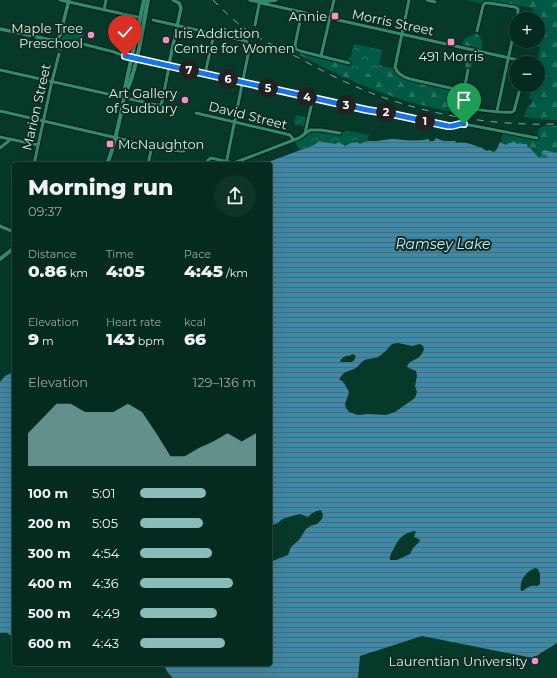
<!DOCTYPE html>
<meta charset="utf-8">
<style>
body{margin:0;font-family:Montserrat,sans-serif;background:#0e3329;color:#f1f3f6;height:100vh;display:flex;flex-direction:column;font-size:15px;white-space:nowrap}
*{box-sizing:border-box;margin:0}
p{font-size:13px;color:#97a7a5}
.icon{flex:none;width:22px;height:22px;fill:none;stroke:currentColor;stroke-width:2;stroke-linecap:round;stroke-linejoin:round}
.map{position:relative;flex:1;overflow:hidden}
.sheet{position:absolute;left:12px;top:162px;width:260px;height:504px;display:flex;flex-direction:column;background:#052b20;border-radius:4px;box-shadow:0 4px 16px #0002,0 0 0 1px #26473e}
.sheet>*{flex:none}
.buttons{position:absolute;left:509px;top:12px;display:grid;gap:8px}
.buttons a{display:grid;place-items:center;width:36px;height:36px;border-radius:50%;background:#052b20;box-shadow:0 4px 16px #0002,0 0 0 1px #26473e;font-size:20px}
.pin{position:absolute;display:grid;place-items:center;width:34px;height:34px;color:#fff;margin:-41px -17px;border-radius:50% 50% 50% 0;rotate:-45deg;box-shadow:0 0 4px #0007}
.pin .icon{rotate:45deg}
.km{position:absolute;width:20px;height:20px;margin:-10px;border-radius:50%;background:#222;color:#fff;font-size:11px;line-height:20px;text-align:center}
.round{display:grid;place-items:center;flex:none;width:42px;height:42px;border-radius:21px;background:#0e3329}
.head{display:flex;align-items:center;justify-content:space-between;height:68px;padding:0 16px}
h1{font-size:22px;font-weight:800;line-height:30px}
.figures{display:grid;grid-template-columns:repeat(3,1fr);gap:6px;height:68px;padding:4px 16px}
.figures div{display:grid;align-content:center}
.figures b{font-size:17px;font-weight:800}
.figures small{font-size:11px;font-weight:400}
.figures p{font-size:11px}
.chart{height:112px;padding:8px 16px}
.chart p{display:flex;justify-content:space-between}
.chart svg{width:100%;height:72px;margin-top:4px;fill:#8bbbb9;opacity:.7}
ul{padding:0 16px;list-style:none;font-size:13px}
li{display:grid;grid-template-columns:64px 48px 1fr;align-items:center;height:30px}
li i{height:10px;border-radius:5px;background:#8bbbb9}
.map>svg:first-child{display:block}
</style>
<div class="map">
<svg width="557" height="678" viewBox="0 0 557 678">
<defs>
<pattern id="forest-firs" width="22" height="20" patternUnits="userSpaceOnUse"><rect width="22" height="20" fill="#015a44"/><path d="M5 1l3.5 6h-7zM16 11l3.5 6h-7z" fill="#25725f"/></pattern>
<pattern id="park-crowns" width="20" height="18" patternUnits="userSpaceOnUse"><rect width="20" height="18" fill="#015a44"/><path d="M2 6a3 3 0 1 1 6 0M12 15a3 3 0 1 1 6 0" fill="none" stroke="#25725f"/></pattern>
<pattern id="garden-furrows" width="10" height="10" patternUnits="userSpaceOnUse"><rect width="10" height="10" fill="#015a44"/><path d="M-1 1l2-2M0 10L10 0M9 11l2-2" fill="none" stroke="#25725f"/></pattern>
<pattern id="water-rules" width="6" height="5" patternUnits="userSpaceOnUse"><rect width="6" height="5" fill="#4188a6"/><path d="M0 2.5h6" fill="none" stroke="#3f6f7f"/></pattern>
</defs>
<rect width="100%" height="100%" fill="#07392a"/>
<!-- forest -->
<g fill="url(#forest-firs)">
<path d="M466,0H557V120H549L524,117L527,108L532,103V100L529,98L532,85H538V63H537L540,47L530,44L531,41H538V19H532L533,8L521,6L515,7L489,2L484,4Z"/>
<path d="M65,31L84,36L83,44L80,46L64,47L62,52L56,50L58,41L63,37Z"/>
<path d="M476,33C482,38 483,42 482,49L463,45L464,39Z"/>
<path d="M294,50L345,62L377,75L379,65L395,69L403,76L464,91L463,104L456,113C435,108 414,104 394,97C359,85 326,69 294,52Z"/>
<path d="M468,51L475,53L471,68L468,70L465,68Z"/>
<path d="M546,126H557V153L544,150L547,155V158L537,157C534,152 527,143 520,143C519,143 518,144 517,144L512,142L506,145L501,142L504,131L537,137L539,128Z"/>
</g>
<!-- park -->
<g fill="url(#park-crowns)">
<path d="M354,44L382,50L377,75L345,68V62L351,56Z"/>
<path d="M309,130L340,133L346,131L355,132L369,135L367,141C365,141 363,143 361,144C356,146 349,145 343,146L344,145L338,143L336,144L319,141L314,145L299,150L294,139L299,138Z"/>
</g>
<!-- garden -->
<path fill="url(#garden-furrows)" d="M296,115L309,118L307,127L294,124Z"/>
<!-- water -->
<g fill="url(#water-rules)" fill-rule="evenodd">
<path d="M436,138L443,141H455L457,143C466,141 474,146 483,148V149L487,151L489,150L494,152L497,149L500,142L506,145L509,143H512L513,141H514L517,144L520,143L523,144H527V146L530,148L538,157L547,158V155L541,153L544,150L557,153V643L533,658L422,636L360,656L358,678H173L168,673L163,664H270V562L288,555L291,547L299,540L306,529L310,526L317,524L322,519L323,515L321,510C315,511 312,513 308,517L300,514L296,515L285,518L281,520L278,523L270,526V164H263L314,145L319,141L336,144L338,142L344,145V146H345L351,143L357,142L360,144C365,140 372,141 378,141C383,140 388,139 394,139C405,140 417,142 428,139H429V141H434ZM398,343L412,346L420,344L423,346L424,349C421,361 410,358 407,367L416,371L417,376L415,386L417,392L415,398L395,412L386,415L368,414L358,415L349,412L346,408L345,404L349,392C346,387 344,380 339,380C344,370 348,372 356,368C359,366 360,363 363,361C367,358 374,360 381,355C385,352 388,348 392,344ZM352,354L355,355C356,358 355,360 352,362H340C341,358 346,355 350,356ZM416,531L414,537L419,539L420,541L413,548L410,554L397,560H390C389,556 392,552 394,548C399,538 404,532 416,531ZM535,568L538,569L540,574V584L538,586C531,585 528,586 523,591H521C519,581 525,572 535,568Z"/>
<path d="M14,372V637L7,633H0V382L5,376Z"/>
</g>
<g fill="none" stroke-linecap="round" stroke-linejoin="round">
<defs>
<g id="minor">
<path d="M60,0L137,17"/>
<path d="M409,0L395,67C397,74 403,77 410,79L464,91"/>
<path d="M427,0L435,2"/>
<path d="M261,3L532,63"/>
<path d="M104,10L106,0"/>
<path d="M302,12L295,45L296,49L300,51L349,63"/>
<path d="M153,20L246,41L250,45L226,164"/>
<path d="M255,25L260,0"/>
<path d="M477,31L483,6L485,3H489L515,7L518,9V12L517,19"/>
<path d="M83,44L114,52L131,58"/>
<path d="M321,56L334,0"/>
<path d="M0,70L157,105H160L162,102L169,67L205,74L367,110L392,113L447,126C454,127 458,123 464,124L537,138"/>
<path d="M468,70L462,100L463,104L465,106C474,110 501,113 512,112L514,111L521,85"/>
<path d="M205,74L214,34"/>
<path d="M0,111L152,146L179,151H184"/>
<path d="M497,111L516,22"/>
<path d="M196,113L282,133L290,135L293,139"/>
<path d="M305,133L313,98"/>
<path d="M0,137L38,145"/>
<path d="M0,148L11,139"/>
<path d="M34,164L52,81L59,54"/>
<path d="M148,164L152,146"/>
<path d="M206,164L208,160L211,158L234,163L239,161L299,138L310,130H321L340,133"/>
</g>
<g id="tertiary">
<path d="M250,0L260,2L276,0"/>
<path d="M0,29L51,40L57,39L60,35L69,0"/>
<path d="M131,58L169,67V64L181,8L179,3L173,0"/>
<path d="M0,226L14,232"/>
</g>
<g id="secondary">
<path d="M125,95C138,67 142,30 148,0"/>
<path d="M107,164C113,150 116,136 119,122C122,110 124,99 125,88L144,0"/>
<path d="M0,259L14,248"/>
</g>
</defs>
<!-- minor casing -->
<use href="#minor" stroke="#031d15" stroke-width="5"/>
<!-- tertiary casing -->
<use href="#tertiary" stroke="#031d15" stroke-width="5.5"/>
<!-- secondary casing -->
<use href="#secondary" stroke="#031d15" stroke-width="6"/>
<!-- minor -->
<use href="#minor" stroke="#338b6f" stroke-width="3"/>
<!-- tertiary -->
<use href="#tertiary" stroke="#338b6f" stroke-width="3.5"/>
<!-- secondary -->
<use href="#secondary" stroke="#338b6f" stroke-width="4"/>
<!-- rail -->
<path stroke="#7eaa9a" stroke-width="1" stroke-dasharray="7 7" stroke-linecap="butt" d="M213,0C224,11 235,22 247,30C264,42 283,50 301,59C322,71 344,82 366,91C426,115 493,126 557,124"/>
</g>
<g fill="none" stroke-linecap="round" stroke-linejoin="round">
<defs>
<path id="route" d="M125,56L367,110L392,114L448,126C454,127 458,123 464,124"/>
</defs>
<!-- route casing -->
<use href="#route" stroke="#fff" stroke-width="8"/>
<!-- route -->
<use href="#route" stroke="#1a73e8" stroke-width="5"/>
</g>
<!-- markers -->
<g fill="#fa8fc7" stroke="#112c22" stroke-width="1.5">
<rect x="331" y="12" width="8" height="8" rx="2"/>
<circle cx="91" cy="35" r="4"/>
<circle cx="166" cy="40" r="4"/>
<rect x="447" y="38" width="8" height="8" rx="2"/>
<circle cx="185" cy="100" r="4"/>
<rect x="106" y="140" width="8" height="8" rx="2"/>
<circle cx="535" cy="661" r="4"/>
</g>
<g text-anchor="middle" stroke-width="4" stroke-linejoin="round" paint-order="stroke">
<!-- poi labels -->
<g font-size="13" fill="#ccf4e4" stroke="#112c22" text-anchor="end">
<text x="327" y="21">Annie</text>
<text x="83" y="33">Maple Tree<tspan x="83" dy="15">Preschool</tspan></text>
<text x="174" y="38" text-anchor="start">Iris Addiction<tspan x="174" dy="15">Centre for Women</tspan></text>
<text x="451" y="61" text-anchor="middle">491 Morris</text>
<text x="177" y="98">Art Gallery<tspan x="177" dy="15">of Sudbury</tspan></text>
<text x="118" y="149" text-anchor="start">McNaughton</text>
<text x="527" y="666">Laurentian University</text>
</g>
<!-- street labels -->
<g font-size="13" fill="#ccf4e4" stroke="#112c22">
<text transform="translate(393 22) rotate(12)" y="5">Morris Street</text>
<text transform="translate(36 107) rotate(-77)" y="5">Marion Street</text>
<text transform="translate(248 115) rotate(14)" y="5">David Street</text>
</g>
<!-- water labels -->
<g font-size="14" font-style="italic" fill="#c5eafc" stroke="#112c22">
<text x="443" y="249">Ramsey Lake</text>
</g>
</g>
</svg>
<div class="buttons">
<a>+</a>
<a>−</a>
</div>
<div class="pin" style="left:464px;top:124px;background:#1e9e55"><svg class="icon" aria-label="arrive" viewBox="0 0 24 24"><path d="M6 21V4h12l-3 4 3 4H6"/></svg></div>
<div class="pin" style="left:125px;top:56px;background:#d93025"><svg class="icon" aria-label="check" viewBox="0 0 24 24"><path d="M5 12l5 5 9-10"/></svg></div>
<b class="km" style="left:425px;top:121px">1</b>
<b class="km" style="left:386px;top:112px">2</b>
<b class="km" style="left:346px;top:105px">3</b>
<b class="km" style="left:307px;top:97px">4</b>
<b class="km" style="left:268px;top:88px">5</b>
<b class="km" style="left:228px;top:79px">6</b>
<b class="km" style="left:189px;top:70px">7</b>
<section class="sheet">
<div class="head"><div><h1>Morning run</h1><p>09:37</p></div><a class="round"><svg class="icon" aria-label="share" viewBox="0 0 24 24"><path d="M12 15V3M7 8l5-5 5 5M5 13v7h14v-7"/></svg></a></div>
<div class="figures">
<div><p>Distance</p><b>0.86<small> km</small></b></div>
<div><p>Time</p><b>4:05</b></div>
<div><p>Pace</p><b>4:45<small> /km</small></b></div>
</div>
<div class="figures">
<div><p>Elevation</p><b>9<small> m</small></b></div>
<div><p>Heart rate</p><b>143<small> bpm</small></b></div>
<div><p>kcal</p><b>66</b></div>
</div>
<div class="chart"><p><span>Elevation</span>129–136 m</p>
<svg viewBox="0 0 160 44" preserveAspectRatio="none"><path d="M0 44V24L10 15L20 6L30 6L40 11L50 11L60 11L70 6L80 11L90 24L100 38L110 38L120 33L130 29L140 24L150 29L160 24V44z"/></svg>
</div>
<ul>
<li><b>100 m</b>5:01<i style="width:57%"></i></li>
<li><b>200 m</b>5:05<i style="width:54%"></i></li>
<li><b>300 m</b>4:54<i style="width:62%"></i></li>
<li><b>400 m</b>4:36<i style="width:80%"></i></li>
<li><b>500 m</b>4:49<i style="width:66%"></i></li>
<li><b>600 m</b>4:43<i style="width:73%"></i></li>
</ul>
</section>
</div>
